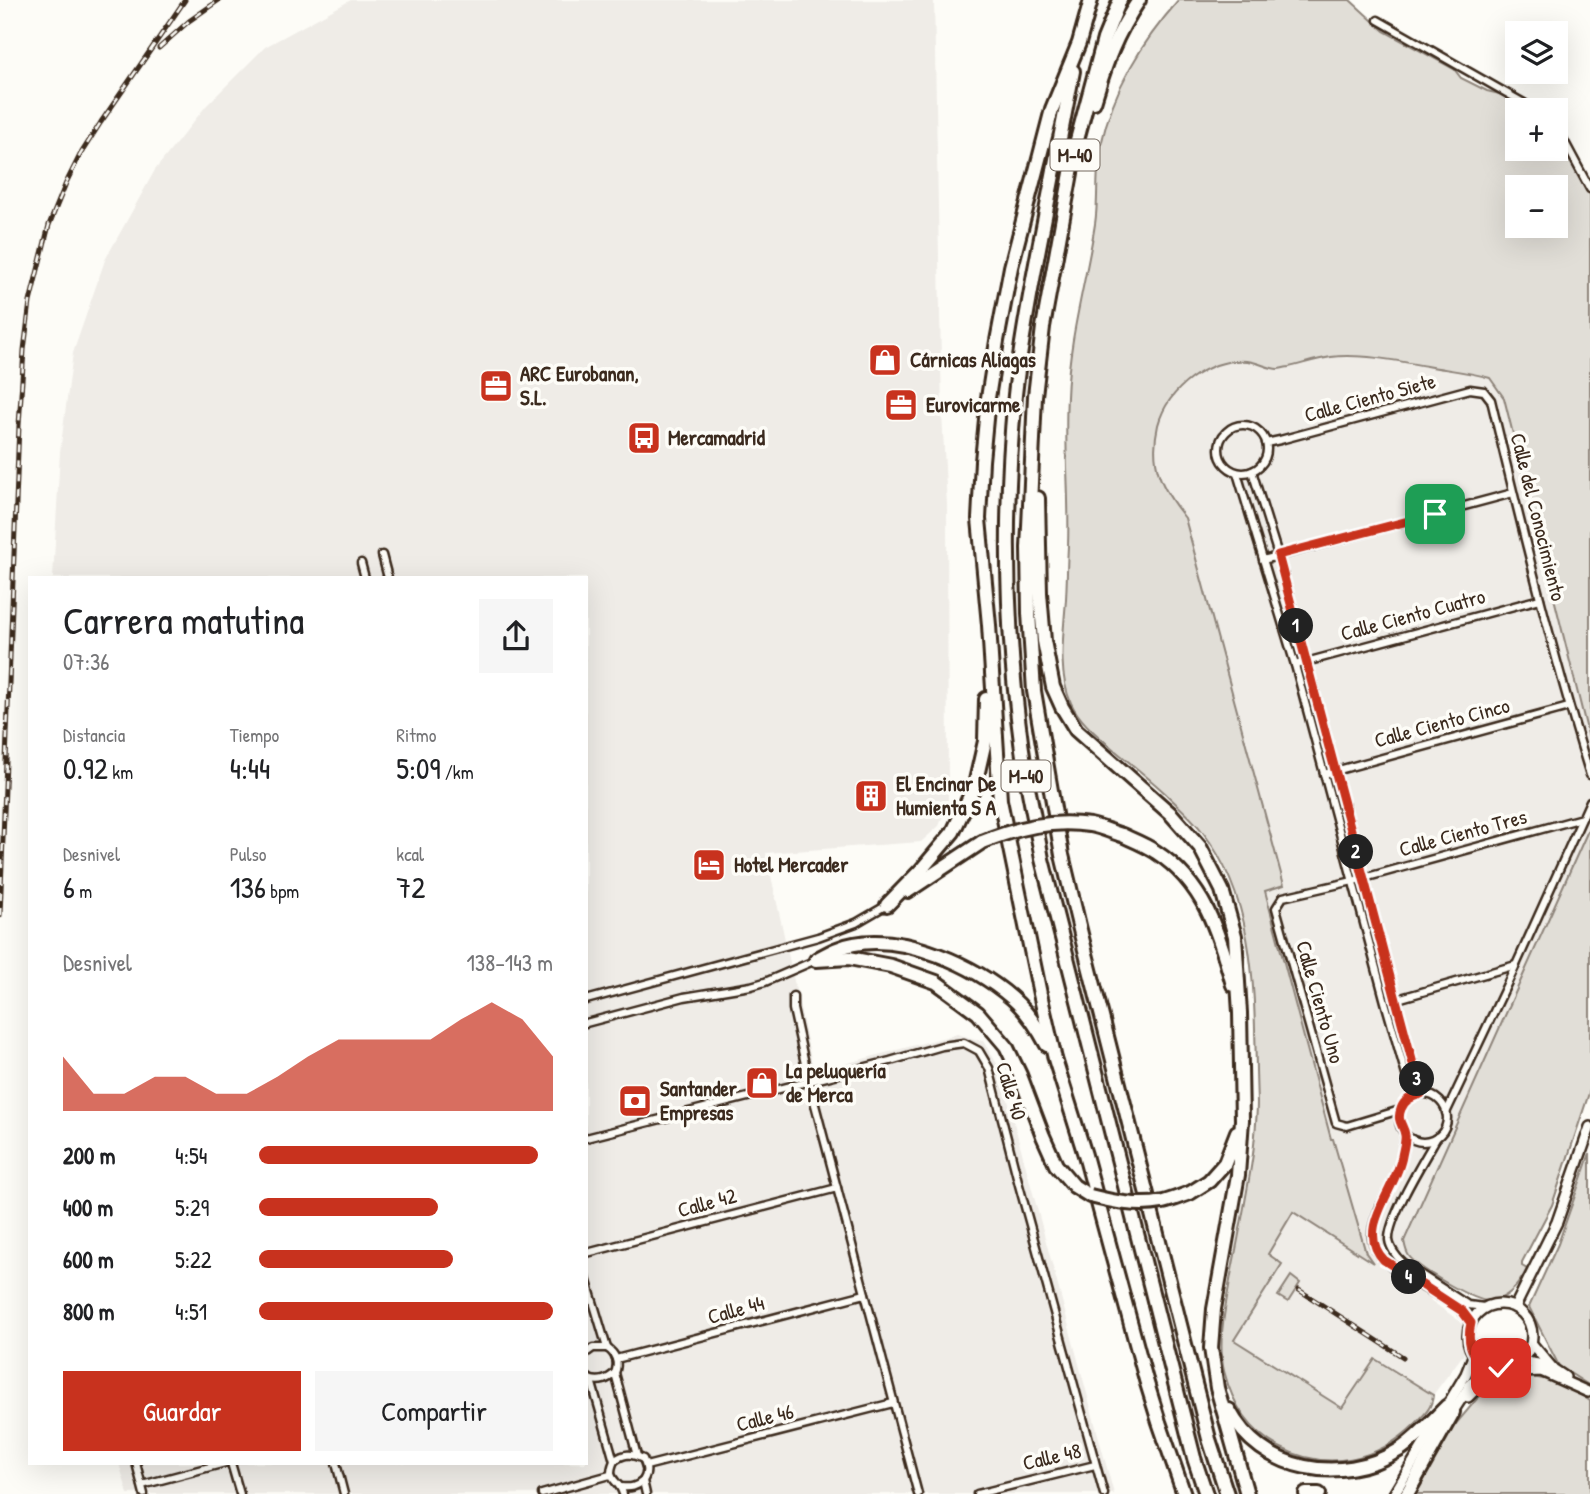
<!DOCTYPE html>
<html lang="es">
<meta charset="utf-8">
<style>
body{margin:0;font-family:"Patrick Hand",sans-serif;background:#f6f6f6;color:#202124;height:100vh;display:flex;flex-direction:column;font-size:26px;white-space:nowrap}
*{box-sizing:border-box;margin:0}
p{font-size:23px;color:#757577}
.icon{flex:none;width:38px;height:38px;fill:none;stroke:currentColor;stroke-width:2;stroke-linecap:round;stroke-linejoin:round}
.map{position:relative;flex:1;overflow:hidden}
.panel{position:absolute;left:28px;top:576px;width:560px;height:889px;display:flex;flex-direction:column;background:#fff;border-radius:0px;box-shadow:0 7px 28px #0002}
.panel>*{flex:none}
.tools{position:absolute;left:1505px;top:21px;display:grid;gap:14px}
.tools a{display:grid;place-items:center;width:63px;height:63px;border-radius:0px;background:#fff;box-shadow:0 7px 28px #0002;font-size:35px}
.pin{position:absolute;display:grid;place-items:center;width:60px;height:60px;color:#fff;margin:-30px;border-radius:14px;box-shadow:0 4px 10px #0006}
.km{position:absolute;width:35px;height:35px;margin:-18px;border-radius:50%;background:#222;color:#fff;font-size:19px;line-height:35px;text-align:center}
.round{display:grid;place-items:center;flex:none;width:74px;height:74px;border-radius:0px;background:#f6f6f6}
.head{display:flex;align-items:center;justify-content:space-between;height:119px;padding:0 35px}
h1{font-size:38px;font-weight:600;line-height:52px}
.stats{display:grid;grid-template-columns:repeat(3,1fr);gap:10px;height:119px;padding:7px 35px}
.stats div{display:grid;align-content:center}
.stats b{font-size:30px;font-weight:600}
.stats small{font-size:19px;font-weight:400}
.stats p{font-size:19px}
.chart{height:196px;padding:14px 35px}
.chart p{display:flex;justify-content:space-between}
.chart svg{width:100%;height:126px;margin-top:7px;fill:#c8321e;opacity:.7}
.primary-button{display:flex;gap:14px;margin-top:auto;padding:14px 35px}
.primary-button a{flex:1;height:80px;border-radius:0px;background:#c8321e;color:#fff;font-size:28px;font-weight:600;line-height:80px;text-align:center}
.primary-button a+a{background:#f6f6f6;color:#202124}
ul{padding:0 35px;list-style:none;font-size:23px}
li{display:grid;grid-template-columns:112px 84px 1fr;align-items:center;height:52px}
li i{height:18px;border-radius:9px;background:#c8321e}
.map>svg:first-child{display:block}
</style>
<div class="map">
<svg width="1590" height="1494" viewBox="0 0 1590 1494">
<rect width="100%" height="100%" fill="#fdfcf7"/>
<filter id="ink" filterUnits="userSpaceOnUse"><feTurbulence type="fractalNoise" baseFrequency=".0143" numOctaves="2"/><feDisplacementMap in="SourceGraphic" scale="14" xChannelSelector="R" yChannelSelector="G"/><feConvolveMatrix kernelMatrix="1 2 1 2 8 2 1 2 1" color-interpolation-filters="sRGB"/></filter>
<g filter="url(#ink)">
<!-- built -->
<g fill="#efece7">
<path d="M351,0H934L942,413L947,505L948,803L939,826L921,842L766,853L814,1072L957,1034L983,1041L999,1067L1114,1494H128L119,1463H586V578H53L60,452L73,353L105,260L155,170L206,106L265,47Z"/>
<path d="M1332,357L1370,358L1395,361L1480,375L1490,378L1504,398L1590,742V826L1404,1240L1408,1255L1417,1265L1442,1279L1430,1300L1461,1322L1464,1331L1463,1355L1433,1395L1375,1359L1342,1408L1234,1340L1282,1264L1268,1254L1293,1212L1372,1261L1366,1253L1334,1139H1331L1265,891L1284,885L1185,518L1171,500L1156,468L1154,453L1156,436L1160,418L1175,392L1195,375L1220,364L1246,361L1263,364L1279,369Z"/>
</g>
<!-- green -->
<g fill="#e1ded7" stroke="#8e847a" stroke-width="2" fill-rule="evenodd">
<path d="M1179,0H1350L1384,31L1454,69L1461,78L1487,91L1504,95L1527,110H1517V149H1556V136L1590,193V742L1504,398L1490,378C1469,372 1448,370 1426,366C1399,361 1358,353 1331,357C1317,359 1302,364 1289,367C1288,367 1279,369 1278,369C1269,369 1258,362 1247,361C1209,358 1168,388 1158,425C1149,464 1161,488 1185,518L1284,885L1265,891L1331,1139H1333L1366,1253L1373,1263L1293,1212L1268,1254L1282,1264L1234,1340L1342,1408L1375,1359L1433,1395C1432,1408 1425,1414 1415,1424C1378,1461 1326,1472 1279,1447C1249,1431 1232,1403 1224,1371C1217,1342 1226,1304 1231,1275C1239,1235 1247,1195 1253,1154C1255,1136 1257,1119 1257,1102C1253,1011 1262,908 1202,831C1192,818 1178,806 1166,794C1149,778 1130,763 1112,748C1097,735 1079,721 1071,703C1057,672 1064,631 1066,599C1067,581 1067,564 1068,546C1070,496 1064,447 1067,397C1069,338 1086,282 1095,224C1099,198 1095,171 1101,145C1113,89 1141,43 1179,0ZM1517,187H1556V226H1517Z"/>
<path d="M1590,826V1090L1552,1205L1522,1262V1266L1527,1269C1520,1283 1509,1299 1491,1301C1476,1303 1418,1268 1409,1256C1406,1252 1405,1246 1404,1241Z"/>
<path d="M1590,1153V1386L1559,1366L1529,1307L1558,1244Z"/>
<path d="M1291,1276L1300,1283L1288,1302L1278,1296Z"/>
<path d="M1529,1377C1554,1379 1570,1387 1590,1401V1494H1415L1421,1481L1449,1432L1481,1394Z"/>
</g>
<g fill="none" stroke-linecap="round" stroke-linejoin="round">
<defs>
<g id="street">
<path d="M1378,20L1524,103L1533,110"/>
<path d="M1556,130L1560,133L1590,189"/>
<circle cx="1243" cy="449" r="24"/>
<path d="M1266,443L1280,440L1470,389L1484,391L1491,400C1521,526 1552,652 1590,775"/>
<path d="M1252,471L1278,555L1421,1094"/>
<path d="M1237,473L1295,665L1385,1002L1412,1096"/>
<path d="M382,555L388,578"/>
<path d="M1263,560L1513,493"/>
<path d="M361,563L365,578"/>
<path d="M1295,665L1540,599"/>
<path d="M1324,774L1569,707"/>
<path d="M793,996V1009L809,1082L918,1494"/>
<path d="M586,1000L818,937L856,923L887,905"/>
<path d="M1394,1000L1516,965"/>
<path d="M586,1023L684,997L751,986L765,982L816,960"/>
<circle cx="1423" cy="1118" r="24"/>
<path d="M1400,1110L1347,1126L1336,1123L1276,908L1283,897L1353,881L1582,818"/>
<path d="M1446,1113L1516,965L1590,801"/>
<path d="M1405,1134C1404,1143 1404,1152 1401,1161C1395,1184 1372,1212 1372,1236C1373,1268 1439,1292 1461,1311C1464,1314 1468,1319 1471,1323"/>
<path d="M1437,1137C1425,1158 1388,1218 1389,1240C1390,1248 1397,1258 1403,1263L1468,1305L1484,1307"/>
<path d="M586,1138L890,1061L942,1046L964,1043L979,1051L989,1068L1019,1185L1104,1494"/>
<path d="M587,1253L837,1188"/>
<path d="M586,1278L607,1348C616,1354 619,1363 615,1373L637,1456"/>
<path d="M586,1353L593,1348H607"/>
<path d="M616,1359L865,1294"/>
<path d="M586,1376L591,1380L614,1461C605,1481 619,1479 623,1494"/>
<path d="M591,1380C601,1382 607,1380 615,1373"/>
<path d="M614,1461C624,1453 631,1453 643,1459C647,1468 648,1473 643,1481L646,1494"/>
<path d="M136,1463L144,1494"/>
<path d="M231,1463L240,1494"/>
<path d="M336,1463L344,1494"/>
<path d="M646,1466L893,1403"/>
<path d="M142,1485L225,1463"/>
<path d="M621,1487C631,1488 636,1487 643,1481"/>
<path d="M542,1494L610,1475"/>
<path d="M977,1494L1095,1465"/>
</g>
<g id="secondary">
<circle cx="1500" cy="1336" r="32"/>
<path d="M1515,1307L1557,1222L1590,1127"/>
<path d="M1532,1344L1553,1369L1565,1377"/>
<path d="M1520,1361L1538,1364L1552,1368"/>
<path d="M1468,1397L1476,1389L1524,1372L1541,1371L1588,1392"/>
<path d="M1450,1416L1472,1382L1490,1366"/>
<path d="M1394,1494L1466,1374L1474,1354"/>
</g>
<g id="highway">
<path d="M1091,0L1079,43L1052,109L1011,267L997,341L988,398L982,461L979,519L989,625L1000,800L1040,994L1055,1059L1085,1155L1146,1380L1159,1422L1184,1494"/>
<path d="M1120,0L1104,39L1077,140L1043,327L1035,396L1028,548L1029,613L1034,691L1062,855L1081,934L1209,1439L1227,1494"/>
<path d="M1073,71C1061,132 1049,193 1038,253C1029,300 1020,347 1015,395C1003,521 1006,650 1026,776C1031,804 1037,831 1042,859L1194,1458L1206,1494"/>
<path d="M1094,102C1106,62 1115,36 1139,0"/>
<path d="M1038,498L1040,593L1044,641L1053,687L1062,707L1076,730L1171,814L1200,847L1222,890L1235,936L1240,1013L1242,1120L1238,1175L1214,1309L1211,1348L1217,1388L1247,1494"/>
<path d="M1122,835C1133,840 1146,845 1156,852C1204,883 1219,933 1233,985"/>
<path d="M908,891L982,842"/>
<path d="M887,905L921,870L953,832L975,785L985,741L986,699"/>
<path d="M819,958C830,952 841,946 854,944C905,934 974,965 1012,998C1027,1011 1038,1028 1047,1045"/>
<path d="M816,960L849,958L891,966L936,982L978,1013L1006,1046L1020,1075L1043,1136L1056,1165L1074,1186L1090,1196"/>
<path d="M1190,1193L1209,1181L1225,1163L1237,1132"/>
<path d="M1229,1410C1261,1472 1341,1486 1399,1450C1417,1438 1432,1421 1447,1406"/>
<path d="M1306,1494H1319"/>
<path d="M1407,1494L1453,1412"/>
</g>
</defs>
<!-- street casing -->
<use href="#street" stroke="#3b2a1e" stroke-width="11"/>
<!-- secondary casing -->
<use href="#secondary" stroke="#3b2a1e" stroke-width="14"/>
<!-- highway casing -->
<use href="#highway" stroke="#3b2a1e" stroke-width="18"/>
<!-- street -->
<use href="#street" stroke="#fdfcf7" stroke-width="6"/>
<!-- secondary -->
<use href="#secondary" stroke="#fdfcf7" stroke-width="9"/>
<!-- highway -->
<use href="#highway" stroke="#fdfcf7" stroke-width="12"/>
<defs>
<g id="rail">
<path d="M159,48L189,21L219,0"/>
<path d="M0,916L19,425L24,350L30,302L49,225L66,183L80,155L101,122L185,0"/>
<path d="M1299,1290L1403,1357"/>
</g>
</defs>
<!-- rail casing -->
<use href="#rail" stroke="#3b2a1e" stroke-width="5"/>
<!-- rail -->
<use href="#rail" stroke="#fdfcf7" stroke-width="2.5" stroke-dasharray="8" stroke-linecap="butt"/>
<defs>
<g id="highway-bridge">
<path d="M982,842C1017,828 1052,819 1090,825C1101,827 1112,832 1122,835"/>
<path d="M1090,1196C1114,1202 1139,1207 1163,1202C1172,1200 1181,1196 1190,1193"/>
</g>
</defs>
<!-- highway-bridge casing -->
<use href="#highway-bridge" stroke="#3b2a1e" stroke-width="18" stroke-linecap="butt"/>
<!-- highway-bridge -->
<use href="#highway-bridge" stroke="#fdfcf7" stroke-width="12"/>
</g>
</g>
<g fill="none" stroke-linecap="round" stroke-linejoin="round" filter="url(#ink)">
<defs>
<path id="route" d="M1435,514L1278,555L1421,1094C1412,1096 1404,1100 1401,1109C1396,1122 1404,1125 1405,1135C1406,1140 1403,1150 1402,1156C1397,1189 1354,1229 1384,1260L1462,1311L1471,1323C1465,1348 1475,1364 1501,1368"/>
</defs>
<!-- route casing -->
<use href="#route" stroke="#fff" stroke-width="14"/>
<!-- route -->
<use href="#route" stroke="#c8321e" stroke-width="9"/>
</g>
<!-- icons -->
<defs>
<symbol id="shop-square" viewBox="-11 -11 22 22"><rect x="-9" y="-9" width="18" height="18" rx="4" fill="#c8321e" stroke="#fdfcf7"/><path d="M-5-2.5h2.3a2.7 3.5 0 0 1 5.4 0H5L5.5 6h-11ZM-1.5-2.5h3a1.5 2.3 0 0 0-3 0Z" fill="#fff"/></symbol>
<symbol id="office-square" viewBox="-11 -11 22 22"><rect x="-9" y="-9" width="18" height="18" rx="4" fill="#c8321e" stroke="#fdfcf7"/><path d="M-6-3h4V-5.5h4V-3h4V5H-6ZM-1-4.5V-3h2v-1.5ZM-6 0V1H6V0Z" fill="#fff"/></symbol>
<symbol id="bus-square" viewBox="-11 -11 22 22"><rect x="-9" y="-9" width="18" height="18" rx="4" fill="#c8321e" stroke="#fdfcf7"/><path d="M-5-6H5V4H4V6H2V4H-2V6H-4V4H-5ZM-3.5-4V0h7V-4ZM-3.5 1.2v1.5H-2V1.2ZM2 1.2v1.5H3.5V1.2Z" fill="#fff"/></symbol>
<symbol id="building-square" viewBox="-11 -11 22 22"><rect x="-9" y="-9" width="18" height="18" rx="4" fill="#c8321e" stroke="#fdfcf7"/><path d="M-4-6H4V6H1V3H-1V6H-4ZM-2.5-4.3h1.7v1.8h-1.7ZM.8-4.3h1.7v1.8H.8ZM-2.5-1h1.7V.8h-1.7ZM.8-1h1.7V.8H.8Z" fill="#fff"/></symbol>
<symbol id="hotel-square" viewBox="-11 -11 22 22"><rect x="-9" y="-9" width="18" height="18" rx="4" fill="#c8321e" stroke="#fdfcf7"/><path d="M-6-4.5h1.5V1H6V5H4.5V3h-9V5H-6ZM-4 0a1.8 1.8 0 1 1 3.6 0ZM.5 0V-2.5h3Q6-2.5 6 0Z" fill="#fff"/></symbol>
<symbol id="bank-square" viewBox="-11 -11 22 22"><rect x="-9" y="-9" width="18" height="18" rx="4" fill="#c8321e" stroke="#fdfcf7"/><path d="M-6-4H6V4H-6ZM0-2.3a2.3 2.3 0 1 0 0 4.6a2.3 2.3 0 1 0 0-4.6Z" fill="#fff"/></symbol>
</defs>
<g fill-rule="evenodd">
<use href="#shop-square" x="866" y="341" width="38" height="38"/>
<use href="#office-square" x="477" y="367" width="38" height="38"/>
<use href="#office-square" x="882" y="386" width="38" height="38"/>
<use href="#bus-square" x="625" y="419" width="38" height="38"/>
<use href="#building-square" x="852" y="777" width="38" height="38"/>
<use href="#hotel-square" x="690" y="846" width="38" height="38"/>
<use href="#shop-square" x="743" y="1064" width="38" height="38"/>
<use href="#bank-square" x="616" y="1082" width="38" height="38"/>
</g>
<g text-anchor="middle" stroke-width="7" stroke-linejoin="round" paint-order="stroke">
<!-- shield labels -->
<g fill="#fdfcf7" stroke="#75695f" stroke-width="2">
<rect x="1050.5" y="139.5" width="49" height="31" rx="5"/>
<rect x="1001.5" y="760.5" width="49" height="31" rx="5"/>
</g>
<g font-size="19" font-weight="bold" fill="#3b2a1e">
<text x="1075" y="162">M-40</text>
<text x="1026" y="783">M-40</text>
</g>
<!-- poi labels -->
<g font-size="21" font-weight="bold" fill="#3b2a1e" stroke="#fdfcf7" text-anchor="start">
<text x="910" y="367">Cárnicas Aliagas</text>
<text x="520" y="381">ARC Eurobanan,<tspan x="520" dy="24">S.L.</tspan></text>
<text x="926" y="412">Eurovicarme</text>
<text x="668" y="445">Mercamadrid</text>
<text x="896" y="791">El Encinar De<tspan x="896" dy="24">Humienta S A</tspan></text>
<text x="734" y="872">Hotel Mercader</text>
<text x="786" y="1078">La peluquería<tspan x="786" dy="24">de Merca</tspan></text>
<text x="660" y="1096">Santander<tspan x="660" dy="24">Empresas</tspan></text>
</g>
<!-- street labels -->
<g font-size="21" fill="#3b2a1e" stroke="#fdfcf7">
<text transform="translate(1370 398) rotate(-15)" y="7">Calle Ciento Siete</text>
<text transform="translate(1538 517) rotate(76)" y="7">Calle del Conocimiento</text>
<text transform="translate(1413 615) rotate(-15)" y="7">Calle Ciento Cuatro</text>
<text transform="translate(1442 723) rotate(-15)" y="7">Calle Ciento Cinco</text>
<text transform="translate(1463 833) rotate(-15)" y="7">Calle Ciento Tres</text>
<text transform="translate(1320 1002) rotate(74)" y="7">Calle Ciento Uno</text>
<text transform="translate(1011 1091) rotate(73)" y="7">Calle 40</text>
<text transform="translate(707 1203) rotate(-15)" y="7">Calle 42</text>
<text transform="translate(736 1310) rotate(-15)" y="7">Calle 44</text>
<text transform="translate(765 1418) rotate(-14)" y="7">Calle 46</text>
<text transform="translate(1052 1457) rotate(-13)" y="7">Calle 48</text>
</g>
</g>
</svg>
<div class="tools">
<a><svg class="icon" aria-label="layers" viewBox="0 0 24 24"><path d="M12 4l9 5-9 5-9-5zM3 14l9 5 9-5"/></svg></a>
<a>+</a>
<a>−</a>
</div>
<div class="pin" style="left:1435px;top:514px;background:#1e9e55"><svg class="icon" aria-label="arrive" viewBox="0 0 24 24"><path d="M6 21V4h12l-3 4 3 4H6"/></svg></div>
<div class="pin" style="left:1501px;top:1368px;background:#d93025"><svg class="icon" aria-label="check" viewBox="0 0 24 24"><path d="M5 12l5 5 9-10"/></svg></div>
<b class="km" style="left:1296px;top:626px">1</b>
<b class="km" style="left:1356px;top:852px">2</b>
<b class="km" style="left:1417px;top:1079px">3</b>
<b class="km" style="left:1409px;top:1277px">4</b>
<section class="panel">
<div class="head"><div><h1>Carrera matutina</h1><p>07:36</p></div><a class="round"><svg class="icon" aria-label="share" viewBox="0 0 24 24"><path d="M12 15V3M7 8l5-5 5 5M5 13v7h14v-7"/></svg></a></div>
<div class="stats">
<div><p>Distancia</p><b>0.92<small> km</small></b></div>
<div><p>Tiempo</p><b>4:44</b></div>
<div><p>Ritmo</p><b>5:09<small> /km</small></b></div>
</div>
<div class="stats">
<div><p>Desnivel</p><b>6<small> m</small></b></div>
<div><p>Pulso</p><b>136<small> bpm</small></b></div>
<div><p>kcal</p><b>72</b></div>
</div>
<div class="chart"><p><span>Desnivel</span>138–143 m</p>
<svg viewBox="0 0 160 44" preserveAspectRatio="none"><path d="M0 44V25L10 38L20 38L30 32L40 32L50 38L60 38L70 32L80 25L90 19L100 19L110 19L120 19L130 12L140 6L150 12L160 25V44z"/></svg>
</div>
<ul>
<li><b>200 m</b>4:54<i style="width:95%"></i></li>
<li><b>400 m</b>5:29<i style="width:61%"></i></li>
<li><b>600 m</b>5:22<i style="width:66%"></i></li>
<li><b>800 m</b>4:51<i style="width:100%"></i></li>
</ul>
<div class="primary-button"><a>Guardar</a><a>Compartir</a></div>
</section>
</div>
